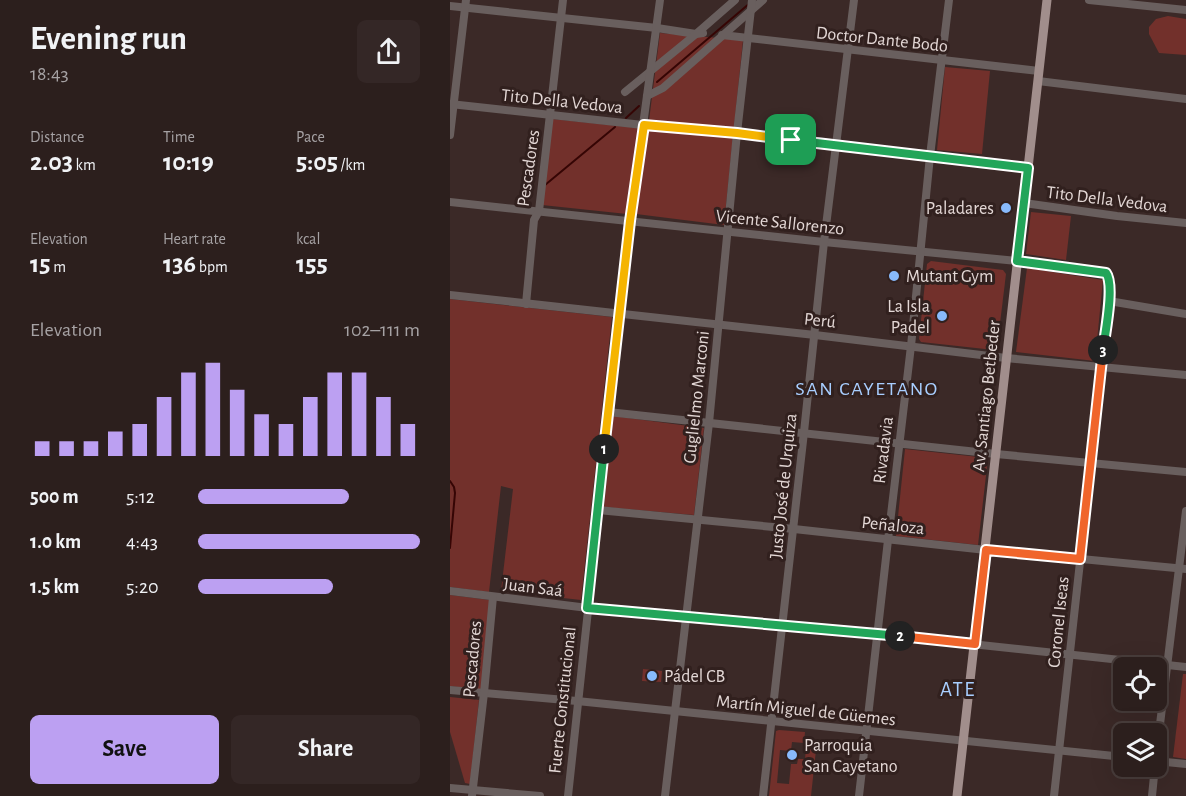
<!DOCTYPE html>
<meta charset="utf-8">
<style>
body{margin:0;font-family:"Alegreya Sans",sans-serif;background:#342726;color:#f1f3f6;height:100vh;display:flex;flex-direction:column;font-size:22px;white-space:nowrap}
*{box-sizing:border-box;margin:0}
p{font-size:20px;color:#a6a2a4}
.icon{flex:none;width:33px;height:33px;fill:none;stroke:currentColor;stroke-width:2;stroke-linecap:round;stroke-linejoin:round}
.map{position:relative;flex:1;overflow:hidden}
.drawer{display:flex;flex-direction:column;background:#2c1f1d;width:450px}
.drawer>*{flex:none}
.tools{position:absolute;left:663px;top:657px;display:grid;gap:12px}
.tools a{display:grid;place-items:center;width:54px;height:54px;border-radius:9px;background:#2c1f1d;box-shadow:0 6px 24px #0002,0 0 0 2px #483d3b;font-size:30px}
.pin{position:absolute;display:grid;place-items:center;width:51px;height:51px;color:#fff;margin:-26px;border-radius:12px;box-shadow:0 3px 9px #0006}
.km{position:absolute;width:30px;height:30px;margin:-15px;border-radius:50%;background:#222;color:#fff;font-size:16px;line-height:30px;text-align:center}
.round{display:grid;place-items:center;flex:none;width:63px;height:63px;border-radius:9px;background:#342726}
.headline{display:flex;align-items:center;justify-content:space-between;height:102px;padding:0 30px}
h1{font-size:33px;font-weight:700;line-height:45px}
.stats{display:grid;grid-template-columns:repeat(3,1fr);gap:9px;height:102px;padding:6px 30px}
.stats div{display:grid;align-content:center}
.stats b{font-size:26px;font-weight:700}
.stats small{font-size:16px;font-weight:400}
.stats p{font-size:16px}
.chart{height:168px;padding:12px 30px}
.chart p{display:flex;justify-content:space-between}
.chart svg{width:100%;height:108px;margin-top:6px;stroke:#bca0f2;stroke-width:6}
.primary-button{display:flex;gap:12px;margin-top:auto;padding:12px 30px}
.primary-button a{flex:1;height:69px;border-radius:9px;background:#bca0f2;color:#111;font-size:24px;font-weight:700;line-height:69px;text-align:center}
.primary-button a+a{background:#342726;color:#f1f3f6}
ul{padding:0 30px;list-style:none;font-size:20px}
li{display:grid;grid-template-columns:96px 72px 1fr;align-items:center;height:45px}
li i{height:15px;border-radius:8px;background:#bca0f2}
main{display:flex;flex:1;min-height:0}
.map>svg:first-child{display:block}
</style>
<main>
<section class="drawer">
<div class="headline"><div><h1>Evening run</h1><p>18:43</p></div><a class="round"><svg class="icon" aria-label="share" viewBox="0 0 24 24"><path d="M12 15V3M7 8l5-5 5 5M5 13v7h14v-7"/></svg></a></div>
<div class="stats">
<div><p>Distance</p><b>2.03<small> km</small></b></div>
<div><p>Time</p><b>10:19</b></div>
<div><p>Pace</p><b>5:05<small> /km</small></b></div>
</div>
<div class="stats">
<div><p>Elevation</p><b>15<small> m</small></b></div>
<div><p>Heart rate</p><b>136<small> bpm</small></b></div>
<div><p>kcal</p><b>155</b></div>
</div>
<div class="chart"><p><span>Elevation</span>102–111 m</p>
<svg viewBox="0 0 160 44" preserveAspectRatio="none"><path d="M5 44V38M15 44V38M25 44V38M35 44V34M45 44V31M55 44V20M65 44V10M75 44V6M85 44V17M95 44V27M105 44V31M115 44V20M125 44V10M135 44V10M145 44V20M155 44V31"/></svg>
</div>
<ul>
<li><b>500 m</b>5:12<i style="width:68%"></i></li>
<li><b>1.0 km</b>4:43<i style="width:100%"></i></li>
<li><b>1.5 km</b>5:20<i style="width:61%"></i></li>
</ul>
<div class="primary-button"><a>Save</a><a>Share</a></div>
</section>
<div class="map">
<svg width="736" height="796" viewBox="0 0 736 796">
<rect width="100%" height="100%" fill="#3b2927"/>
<!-- green -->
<g fill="#72302b">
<path d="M718,16L736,19V55L709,53L699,34V27L706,19Z"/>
<path d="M210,33L293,40L284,128L199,121Z"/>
<path d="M495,67L540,71L532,154L487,150Z"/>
<path d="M102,119L189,128L177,214L92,205Z"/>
<path d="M197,128L283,137L274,225L186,214Z"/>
<path d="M581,212L621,216L616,260L576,254Z"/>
<path d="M481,261L553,270L556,274L547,348L544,350L471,342L469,339L477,264Z"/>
<path d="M577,268L653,280L645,361L566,352Z"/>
<path d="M0,299L162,317L131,600L51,591L63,489L51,486L39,592L0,587Z"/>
<path d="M163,416L254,428L244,515L154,507Z"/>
<path d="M455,449L538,458L528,545L446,536Z"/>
<path d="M0,595L40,600L31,690L0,686Z"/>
<path d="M193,669L212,671L211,682L192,681Z"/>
<path d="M733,674H736V759L723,757Z"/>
<path d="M0,697L29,700L20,784L15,783L0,732Z"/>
<path d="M329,730L355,732L354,743L342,742L341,751L330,750L327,783L339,784L341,764H347L348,759H355L356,749L366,750L361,796H319L326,731Z"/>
</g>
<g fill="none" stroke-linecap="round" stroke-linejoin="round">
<!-- stream -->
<g stroke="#350504" stroke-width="2">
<path d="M207,82L300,3"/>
<path d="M176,118L189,106"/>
<path d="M95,185L165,127"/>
<path d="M0,481L4,487L5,493L0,548"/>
</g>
<!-- minor -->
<g stroke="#695f5e" stroke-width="8">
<path d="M639,0L736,10"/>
<path d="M0,6L207,28L246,34L253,33"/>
<path d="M272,35L589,71"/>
<path d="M588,81L736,99"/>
<path d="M175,92L246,34L285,0"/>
<path d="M197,96L213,88L313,0"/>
<path d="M0,104L193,125L287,133L578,168"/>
<path d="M0,135L16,0"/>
<path d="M0,202L374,242L567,261L656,273L660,278L659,301L604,796"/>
<path d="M574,203L667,216L736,223"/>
<path d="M0,295L365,335L556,358L736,375"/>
<path d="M659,301L736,314"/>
<path d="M76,304L84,220L89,211L113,0"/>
<path d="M158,412L546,454L736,472"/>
<path d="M148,510L344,529L536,550L736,569"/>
<path d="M0,591L146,609L428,634L736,667"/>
<path d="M0,690L127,701L674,757"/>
<path d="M706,757L736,511"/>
<path d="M706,761L736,764"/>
<path d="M0,788L90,796"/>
<path d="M22,796L34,693L43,597"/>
<path d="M118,796L180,221L210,0"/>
<path d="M215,796L259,423L287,133L302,0"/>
<path d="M313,796L354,432L374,242L404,0"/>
<path d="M409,796L438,540L461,346L480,156L499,0"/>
<path d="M702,796L705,766"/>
</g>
<!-- major -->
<path stroke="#a18e8c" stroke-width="9" d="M507,796L597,0"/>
</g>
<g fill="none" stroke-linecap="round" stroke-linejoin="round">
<defs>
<path id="split-1" d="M154,449L180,221L194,125L287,133L341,140"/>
<path id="split-2" d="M154,449L137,608L450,636"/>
<path id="split-3" d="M450,636L525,644L536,550L630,559L653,350"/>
<path id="split-4" d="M341,140L578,168L567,261L656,273C665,285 655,333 653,350"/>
</defs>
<!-- split-1 casing -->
<use href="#split-1" stroke="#fff" stroke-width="12"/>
<!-- split-2 casing -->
<use href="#split-2" stroke="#fff" stroke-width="12"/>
<!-- split-3 casing -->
<use href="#split-3" stroke="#fff" stroke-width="12"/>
<!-- split-4 casing -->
<use href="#split-4" stroke="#fff" stroke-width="12"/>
<!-- split-1 -->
<use href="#split-1" stroke="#f5b400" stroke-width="8"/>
<!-- split-2 -->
<use href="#split-2" stroke="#22a559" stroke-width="8"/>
<!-- split-3 -->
<use href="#split-3" stroke="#f0652b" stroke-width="8"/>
<!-- split-4 -->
<use href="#split-4" stroke="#22a559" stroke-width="8"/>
</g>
<!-- markers -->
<g fill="#88bafc" stroke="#31201e" stroke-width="2">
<circle cx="556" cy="208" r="6"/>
<circle cx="444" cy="276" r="6"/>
<circle cx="492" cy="316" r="6"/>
<circle cx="202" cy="676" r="6"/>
<circle cx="342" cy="755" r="6"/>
</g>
<g text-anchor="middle" stroke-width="6" stroke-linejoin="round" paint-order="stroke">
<!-- street labels -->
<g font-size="18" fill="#e3d7d5" stroke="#31201e">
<text transform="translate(432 39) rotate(6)" y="6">Doctor Dante Bodo</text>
<text transform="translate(112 101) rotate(6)" y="6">Tito Della Vedova</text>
<text transform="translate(78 168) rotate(-82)" y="6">Pescadores</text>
<text transform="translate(657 199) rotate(7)" y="6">Tito Della Vedova</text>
<text transform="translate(330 222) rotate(6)" y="6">Vicente Sallorenzo</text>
<text transform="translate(370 320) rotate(6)" y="6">Perú</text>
<text transform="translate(536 396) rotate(-84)" y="6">Av. Santiago Betbeder</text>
<text transform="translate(246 397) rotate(-84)" y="6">Guglielmo Marconi</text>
<text transform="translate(433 450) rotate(-83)" y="6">Rivadavia</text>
<text transform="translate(333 486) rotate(-84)" y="6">Justo José de Urquiza</text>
<text transform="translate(443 525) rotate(6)" y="6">Peñaloza</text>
<text transform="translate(83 587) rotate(7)" y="6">Juan Saá</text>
<text transform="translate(608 622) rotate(-84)" y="6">Coronel Iseas</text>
<text transform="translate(22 659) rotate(-85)" y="6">Pescadores</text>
<text transform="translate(112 700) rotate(-84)" y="6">Fuerte Constitucional</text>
<text transform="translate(356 710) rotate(6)" y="6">Martín Miguel de Güemes</text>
</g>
<!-- poi labels -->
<g font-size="18" fill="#e3d7d5" stroke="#31201e" text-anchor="start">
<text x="544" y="214" text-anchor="end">Paladares</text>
<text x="456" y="282">Mutant Gym</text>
<text x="480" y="312" text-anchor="end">La Isla<tspan x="480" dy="21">Padel</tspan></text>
<text x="214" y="682">Pádel CB</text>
<text x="354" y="751">Parroquia<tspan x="354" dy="21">San Cayetano</tspan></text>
</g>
<!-- neighbourhood labels -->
<g font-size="20" letter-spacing="1.5" fill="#a8ceff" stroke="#31201e">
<text x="417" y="395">SAN CAYETANO</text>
</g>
<!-- quarter labels -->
<g font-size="21" letter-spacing="1.5" fill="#a8ceff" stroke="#31201e">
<text x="508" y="696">ATE</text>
</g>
</g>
</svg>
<div class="tools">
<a><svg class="icon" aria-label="locate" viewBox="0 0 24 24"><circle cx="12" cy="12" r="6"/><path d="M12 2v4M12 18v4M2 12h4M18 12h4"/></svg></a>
<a><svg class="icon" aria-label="layers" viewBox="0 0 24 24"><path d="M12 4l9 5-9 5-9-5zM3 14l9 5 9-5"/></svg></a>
</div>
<div class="pin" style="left:341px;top:140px;background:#1e9e55"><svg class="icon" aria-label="arrive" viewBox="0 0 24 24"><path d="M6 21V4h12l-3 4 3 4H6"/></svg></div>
<b class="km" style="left:154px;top:449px">1</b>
<b class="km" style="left:450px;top:636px">2</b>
<b class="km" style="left:653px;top:350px">3</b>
</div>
</main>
